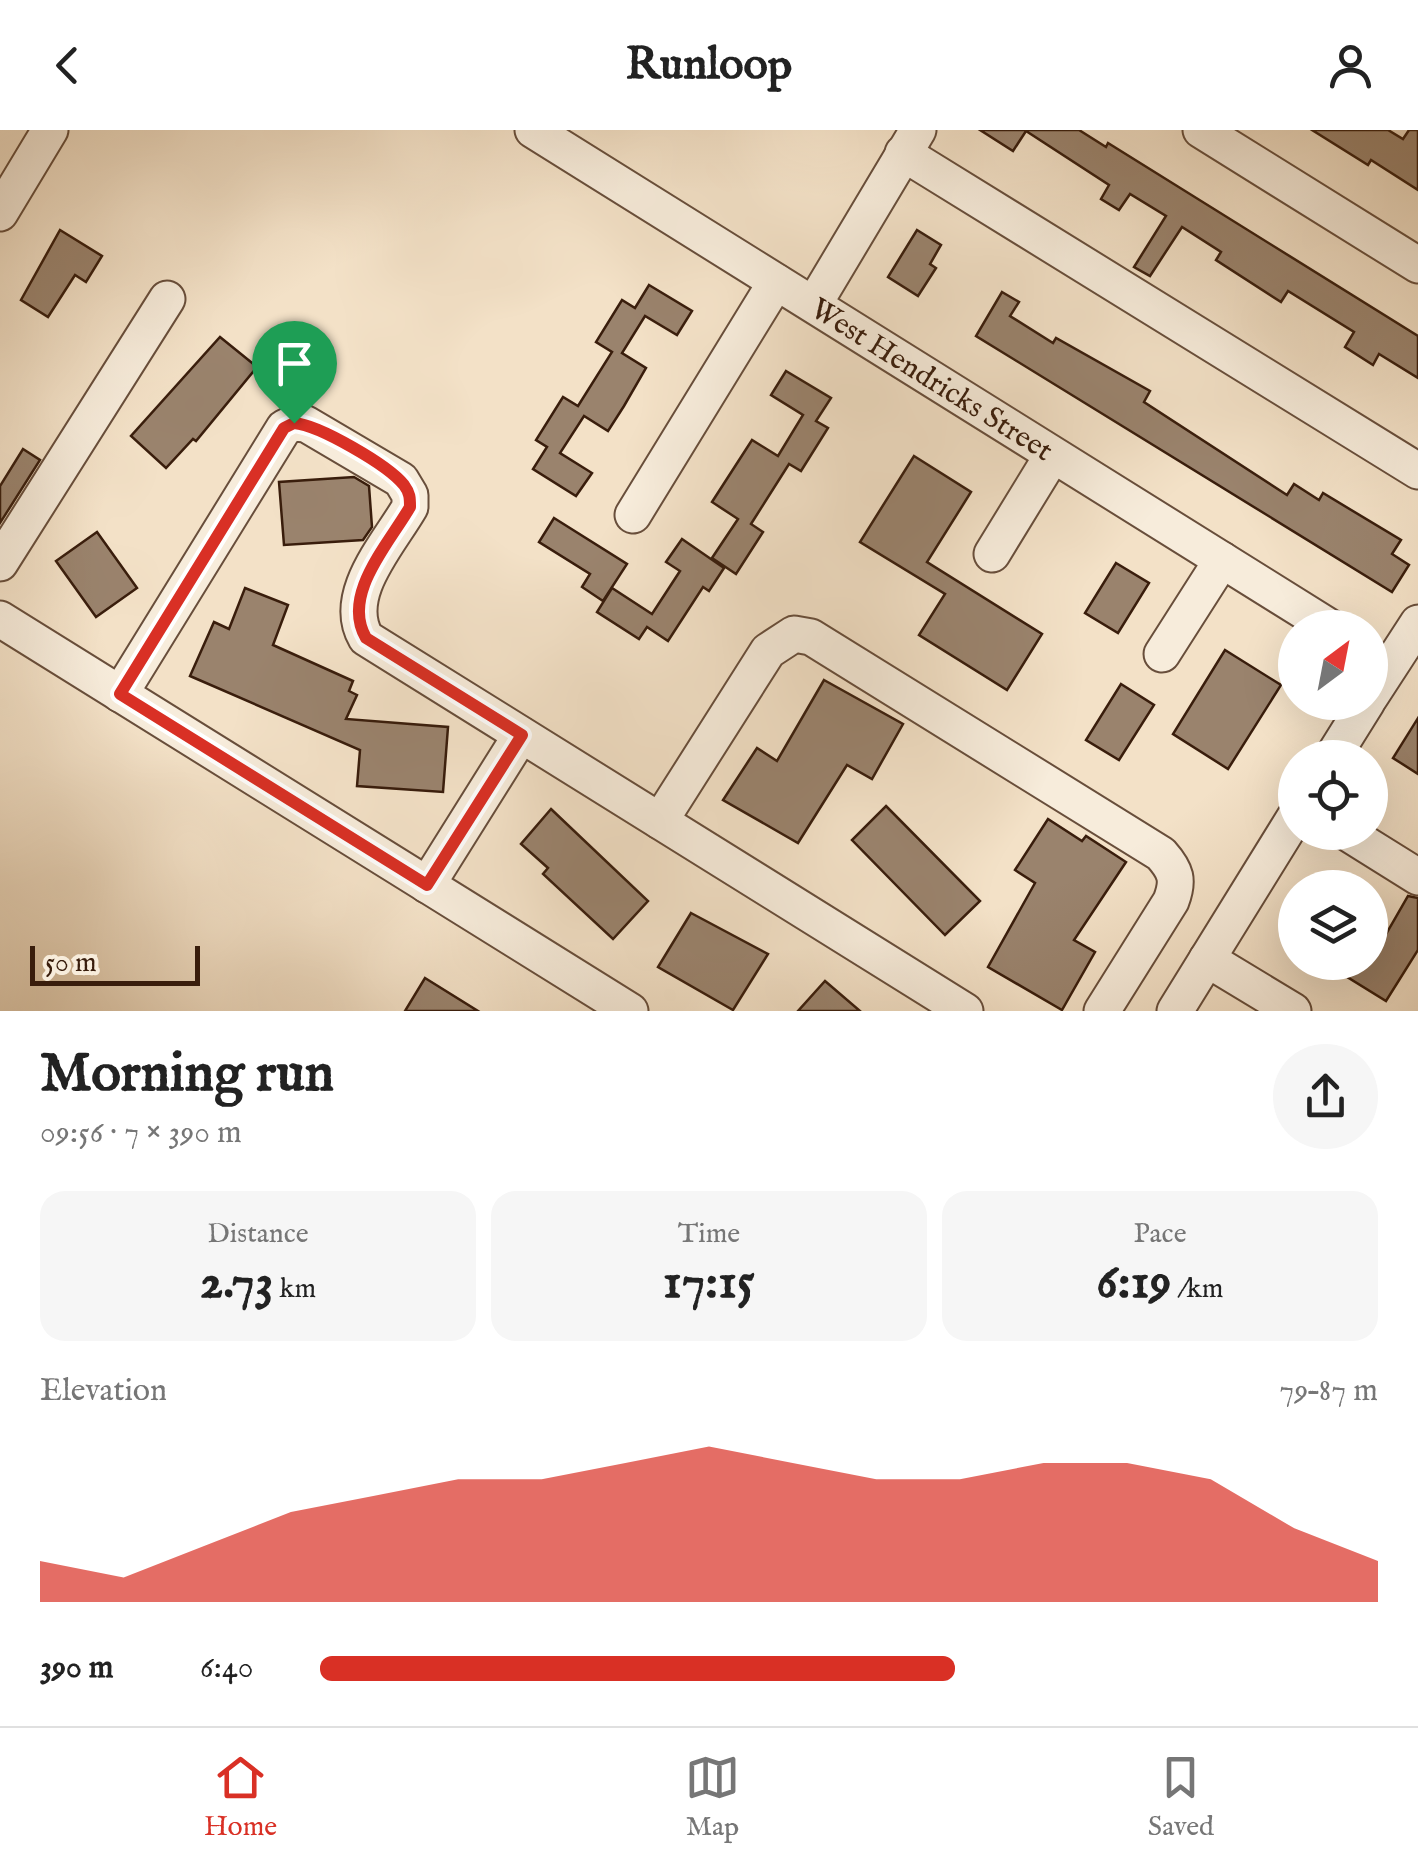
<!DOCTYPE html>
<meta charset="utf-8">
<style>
body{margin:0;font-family:"IM FELL English",serif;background:#f6f6f6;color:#222;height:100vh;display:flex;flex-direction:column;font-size:38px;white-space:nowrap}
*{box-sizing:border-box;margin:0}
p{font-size:32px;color:#767676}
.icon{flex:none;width:55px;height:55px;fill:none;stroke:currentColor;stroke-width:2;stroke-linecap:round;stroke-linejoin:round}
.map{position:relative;height:881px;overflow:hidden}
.drawer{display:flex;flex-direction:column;background:#fff;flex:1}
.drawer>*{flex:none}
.needle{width:65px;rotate:32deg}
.tools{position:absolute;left:1278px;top:480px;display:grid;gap:20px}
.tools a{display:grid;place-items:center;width:110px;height:110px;border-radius:50%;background:#fff;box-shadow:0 10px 40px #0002;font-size:50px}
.scale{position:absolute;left:30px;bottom:25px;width:170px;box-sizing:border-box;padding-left:10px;border:5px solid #391d0c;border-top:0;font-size:28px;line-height:35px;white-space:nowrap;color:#391d0c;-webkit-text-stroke:8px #f7ecdb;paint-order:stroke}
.pin{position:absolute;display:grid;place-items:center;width:85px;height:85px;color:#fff;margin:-102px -42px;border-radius:50% 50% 50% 0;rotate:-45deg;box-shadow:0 0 10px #0007}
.pin .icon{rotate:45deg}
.round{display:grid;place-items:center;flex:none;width:105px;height:105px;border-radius:52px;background:#f6f6f6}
.head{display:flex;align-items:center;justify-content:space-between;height:170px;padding:0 40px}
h1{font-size:55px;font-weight:700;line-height:75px}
.figures{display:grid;grid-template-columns:repeat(3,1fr);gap:15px;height:170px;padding:10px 40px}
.figures div{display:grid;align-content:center;border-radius:25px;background:#f6f6f6;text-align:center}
.figures b{font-size:50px;font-weight:700}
.figures small{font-size:28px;font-weight:400}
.figures p{font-size:28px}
.chart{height:280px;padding:20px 40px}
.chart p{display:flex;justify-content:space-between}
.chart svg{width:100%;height:180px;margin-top:10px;fill:#d93025;opacity:.7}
ul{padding:0 40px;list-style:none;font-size:32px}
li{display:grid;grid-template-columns:160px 120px 1fr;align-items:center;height:75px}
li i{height:25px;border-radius:12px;background:#d93025}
header{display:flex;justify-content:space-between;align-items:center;height:130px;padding:0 40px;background:#fff;font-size:45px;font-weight:700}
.tabs{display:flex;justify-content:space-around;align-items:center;height:140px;border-top:2px solid #e0e0e0;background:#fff;font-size:28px;color:#767676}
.tabs a{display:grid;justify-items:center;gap:5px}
.tabs .active{color:#d93025}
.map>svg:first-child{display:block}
</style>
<header><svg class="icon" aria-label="back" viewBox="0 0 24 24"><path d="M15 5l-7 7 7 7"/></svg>Runloop<svg class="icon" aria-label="person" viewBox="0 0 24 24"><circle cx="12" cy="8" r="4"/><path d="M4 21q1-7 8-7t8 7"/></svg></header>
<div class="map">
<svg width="1418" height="881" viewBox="0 0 1418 881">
<rect width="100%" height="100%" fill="#f3e1c7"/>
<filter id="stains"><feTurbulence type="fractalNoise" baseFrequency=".002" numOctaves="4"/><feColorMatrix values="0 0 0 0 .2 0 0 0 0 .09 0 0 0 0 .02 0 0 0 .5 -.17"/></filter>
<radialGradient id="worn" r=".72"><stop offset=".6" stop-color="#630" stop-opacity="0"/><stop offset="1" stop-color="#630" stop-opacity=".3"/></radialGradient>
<!-- building -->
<g fill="#9a836d" stroke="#391d0c" stroke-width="2.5">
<path d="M980,0H1079L1106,17L1108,13L1418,206V248L1379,224L1373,235L1345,217L1354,202L1288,161L1281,172L1216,130L1221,122L1182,97L1150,146L1134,137L1166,86L1130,64L1119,80L1101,69L1109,55L1026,1L1013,21Z"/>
<path d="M1312,0H1388L1403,9L1409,0H1418V60L1371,30L1368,35Z"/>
<path d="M60,100L102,126L86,152L75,145L48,187L21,170Z"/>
<path d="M917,100L941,115L930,134L936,138L918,166L888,147Z"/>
<path d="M649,155L692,181L677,205L645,186L622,223L646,238L624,276L608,301L584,286L560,323L592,343L576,366L533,339L547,317L536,310L563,267L578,276L612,222L596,212L622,170L635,178Z"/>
<path d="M1002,162L1019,172L1010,186L1053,213L1056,208L1150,261L1144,272L1287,365L1294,354L1319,370L1323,363L1401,410L1392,424L1409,435L1392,462L976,206Z"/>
<path d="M220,207L257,237L196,311L193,309L166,338L131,306Z"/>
<path d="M786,241L831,268L816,291L828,298L801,341L789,334L751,394L763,402L736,444L712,428L738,389L712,372L752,310L778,326L803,285L771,265Z"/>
<path d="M23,319L40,330L0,393V356Z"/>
<path d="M914,326L971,362L927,432L1042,504L1007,560L919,505L945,464L860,412Z"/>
<path d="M354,347L369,356L372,397L363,410L284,415L279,352Z"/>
<path d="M554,388L627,434L603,471L582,457L590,444L539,412Z"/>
<path d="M97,402L137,458L96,487L56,431Z"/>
<path d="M682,409L724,438L709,461L703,457L668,511L647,497L639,509L597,482L612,458L652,484L680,441L666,432Z"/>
<path d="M1116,433L1149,453L1118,503L1085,483Z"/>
<path d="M245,458L288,475L273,515L353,551L349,561L357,565L346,589L448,597L443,662L357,656L360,620L190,546L214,492L229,499Z"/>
<path d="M1225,520L1281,555L1228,639L1173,604Z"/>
<path d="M824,550L903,594L872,649L847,635L798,713L723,670L757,618L777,631Z"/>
<path d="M1121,554L1154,575L1119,630L1086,610Z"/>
<path d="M1418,588V644L1393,628Z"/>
<path d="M886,676L980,771L945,805L852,710Z"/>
<path d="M551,679L648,771L613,809L543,744L548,738L521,714Z"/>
<path d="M1048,689L1082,711L1086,706L1126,732L1074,810L1095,822L1062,880L988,837L1035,753L1015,740Z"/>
<path d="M1408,766L1418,768V820L1386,871L1344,845L1352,832H1370Z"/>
<path d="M691,783L768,824L733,880L658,837Z"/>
<path d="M425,848L478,881H405Z"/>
<path d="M825,851L860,881H798Z"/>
</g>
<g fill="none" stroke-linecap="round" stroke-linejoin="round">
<defs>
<g id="minor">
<path d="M533,0L1331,498"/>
<path d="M1201,0L1418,135"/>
<path d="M903,23L1418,341"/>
<path d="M0,83L50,0"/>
<path d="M814,174L918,0"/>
<path d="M633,385L776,152"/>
<path d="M992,424L1052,326"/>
<path d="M0,433L167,169"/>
<path d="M0,489L630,881"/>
<path d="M1162,524L1222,430"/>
<path d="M120,564L284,298L294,293L306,294L401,350L410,365V377C388,415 341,465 366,508L965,881"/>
<path d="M1370,567L1418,493"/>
<path d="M1332,628L1367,572"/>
<path d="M660,691L768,521L794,504L811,507L1161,724C1176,741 1179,750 1171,771L1102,881"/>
<path d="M1346,702L1418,747"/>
<path d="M427,755L521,605"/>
<path d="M1207,829L1293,881"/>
<path d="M1175,881L1295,687"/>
</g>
</defs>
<!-- minor casing -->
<use href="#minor" stroke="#684e3b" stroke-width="39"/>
<!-- minor -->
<use href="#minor" stroke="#f7ecdb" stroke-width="35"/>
</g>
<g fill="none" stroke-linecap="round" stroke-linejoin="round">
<defs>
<path id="route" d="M294,293C319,295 388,335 404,355C410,363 410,368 410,377C388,415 341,465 366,508L522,605L427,755L120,564L284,298Z"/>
</defs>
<!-- route casing -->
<use href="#route" stroke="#fff" stroke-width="20"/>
<!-- route -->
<use href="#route" stroke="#d93025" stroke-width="12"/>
</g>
<g text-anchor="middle" stroke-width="10" stroke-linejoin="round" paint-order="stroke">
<!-- street labels -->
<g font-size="30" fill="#391d0c" stroke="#f7ecdb">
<text transform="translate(932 249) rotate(32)" y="10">West Hendricks Street</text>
</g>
</g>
<rect width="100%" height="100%" filter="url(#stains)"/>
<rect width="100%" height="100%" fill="url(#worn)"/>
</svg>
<div class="tools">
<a><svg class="needle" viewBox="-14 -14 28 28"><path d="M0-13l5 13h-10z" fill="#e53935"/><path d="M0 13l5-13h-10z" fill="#767676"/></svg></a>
<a><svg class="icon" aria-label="locate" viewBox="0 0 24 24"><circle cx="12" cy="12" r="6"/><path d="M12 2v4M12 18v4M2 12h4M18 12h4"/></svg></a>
<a><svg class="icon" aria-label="layers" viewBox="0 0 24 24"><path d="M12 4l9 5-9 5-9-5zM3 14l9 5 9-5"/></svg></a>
</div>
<div class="scale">50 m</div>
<div class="pin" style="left:294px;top:293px;background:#1e9e55"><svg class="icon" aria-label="arrive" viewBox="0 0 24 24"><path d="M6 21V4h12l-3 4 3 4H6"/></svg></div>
</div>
<section class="drawer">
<div class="head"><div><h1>Morning run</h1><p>09:56 · 7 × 390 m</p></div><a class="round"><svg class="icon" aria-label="share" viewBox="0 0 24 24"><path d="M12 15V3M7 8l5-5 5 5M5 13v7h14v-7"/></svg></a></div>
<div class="figures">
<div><p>Distance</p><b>2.73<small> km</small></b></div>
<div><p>Time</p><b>17:15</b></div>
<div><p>Pace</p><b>6:19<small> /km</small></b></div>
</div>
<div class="chart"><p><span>Elevation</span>79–87 m</p>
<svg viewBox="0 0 160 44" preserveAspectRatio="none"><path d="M0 44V34L10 38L20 30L30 22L40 18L50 14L60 14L70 10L80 6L90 10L100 14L110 14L120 10L130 10L140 14L150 26L160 34V44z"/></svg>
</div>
<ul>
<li><b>390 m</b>6:40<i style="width:60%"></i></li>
</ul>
</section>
<nav class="tabs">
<a class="active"><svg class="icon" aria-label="home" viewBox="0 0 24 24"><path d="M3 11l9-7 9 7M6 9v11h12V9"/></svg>Home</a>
<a><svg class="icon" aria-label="map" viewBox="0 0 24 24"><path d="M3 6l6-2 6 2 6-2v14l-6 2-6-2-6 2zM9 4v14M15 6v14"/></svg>Map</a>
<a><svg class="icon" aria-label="saved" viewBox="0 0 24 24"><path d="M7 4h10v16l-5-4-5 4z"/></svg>Saved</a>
</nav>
